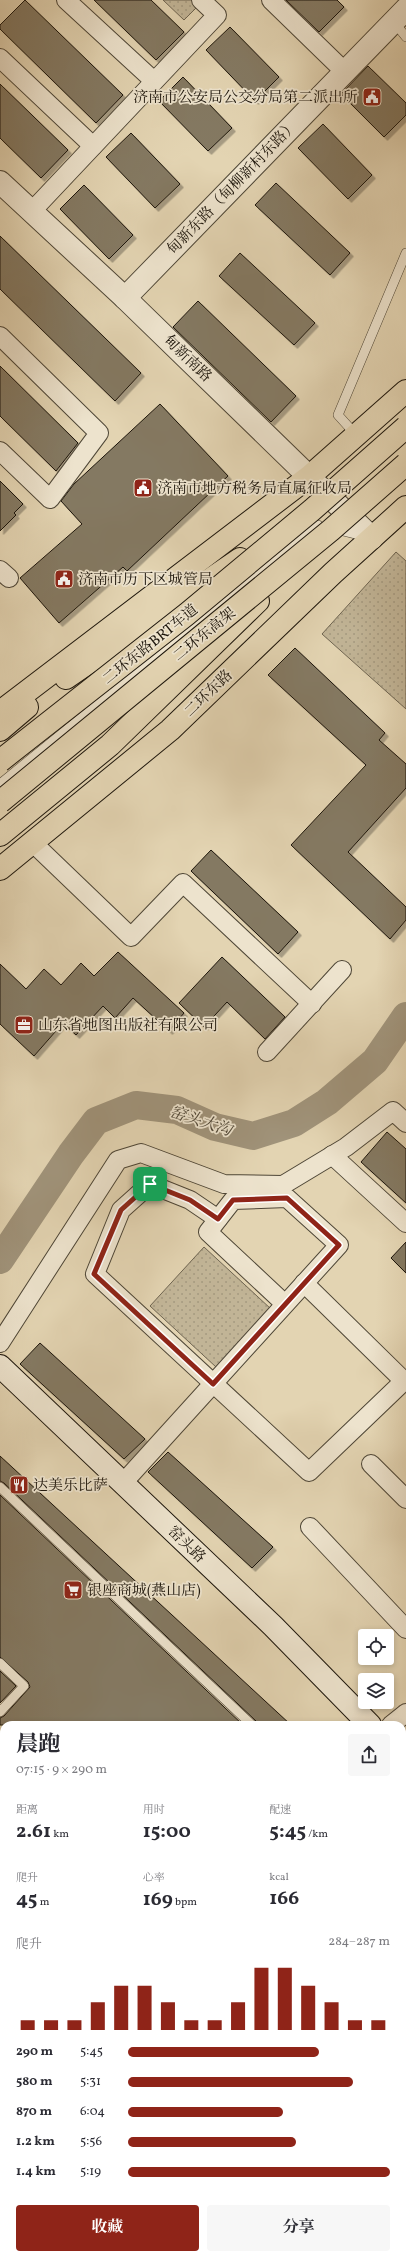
<!DOCTYPE html>
<html lang="zh">
<meta charset="utf-8">
<style>
body{margin:0;font-family:Vollkorn,"Noto Serif SC",serif;background:#f7f7f7;color:#2b2b33;height:100vh;display:flex;flex-direction:column;font-size:15px;white-space:nowrap}
*{box-sizing:border-box;margin:0}
p{font-size:13px;color:#7c7c81}
.icon{flex:none;width:22px;height:22px;fill:none;stroke:currentColor;stroke-width:2;stroke-linecap:round;stroke-linejoin:round}
.map{position:relative;flex:1;overflow:hidden}
.sheet{position:absolute;left:0px;top:1721px;width:406px;height:538px;display:flex;flex-direction:column;background:#fff;border-radius:12px 12px 0 0;box-shadow:0 2px 6px #0003}
.sheet>*{flex:none}
.controls{position:absolute;left:358px;top:1629px;display:grid;gap:8px}
.controls a{display:grid;place-items:center;width:36px;height:36px;border-radius:4px;background:#fff;box-shadow:0 2px 6px #0003;font-size:20px}
.pin{position:absolute;display:grid;place-items:center;width:34px;height:34px;color:#fff;margin:-17px;border-radius:8px;box-shadow:0 2px 6px #0006}
.round{display:grid;place-items:center;flex:none;width:42px;height:42px;border-radius:4px;background:#f7f7f7}
.headline{display:flex;align-items:center;justify-content:space-between;height:68px;padding:0 16px}
h1{font-size:22px;font-weight:700;line-height:30px}
.figures{display:grid;grid-template-columns:repeat(3,1fr);gap:6px;height:68px;padding:4px 16px}
.figures div{display:grid;align-content:center}
.figures b{font-size:20px;font-weight:700}
.figures small{font-size:11px;font-weight:400}
.figures p{font-size:11px}
.chart{height:112px;padding:8px 16px}
.chart p{display:flex;justify-content:space-between}
.chart svg{width:100%;height:72px;margin-top:4px;stroke:#8f2418;stroke-width:6}
.action{display:flex;gap:8px;margin-top:auto;padding:8px 16px}
.action a{flex:1;height:46px;border-radius:4px;background:#8f2418;color:#fff;font-size:16px;font-weight:700;line-height:46px;text-align:center}
.action a+a{background:#f7f7f7;color:#2b2b33}
ul{padding:0 16px;list-style:none;font-size:13px}
li{display:grid;grid-template-columns:64px 48px 1fr;align-items:center;height:30px}
li i{height:10px;border-radius:5px;background:#8f2418}
.map>svg:first-child{display:block}
</style>
<div class="map">
<svg width="406" height="2259" viewBox="0 0 406 2259">
<defs>
<pattern id="grass-dots" width="8" height="8" patternUnits="userSpaceOnUse"><rect width="8" height="8" fill="#c1b496"/><path d="M2 2h.1M6 6h.1" fill="none" stroke="#a59a80" stroke-width="1.8" stroke-linecap="round"/></pattern>
<pattern id="garden-furrows" width="10" height="10" patternUnits="userSpaceOnUse"><rect width="10" height="10" fill="#c1b496"/><path d="M-1 1l2-2M0 10L10 0M9 11l2-2" fill="none" stroke="#a59a80"/></pattern>
<filter id="shadow"><feDropShadow dx="3.5" dy="3.5" stdDeviation="0" flood-color="#0004"/></filter>
</defs>
<rect width="100%" height="100%" fill="#e3d4b2"/>
<filter id="stains"><feTurbulence type="fractalNoise" baseFrequency=".005" numOctaves="4"/><feColorMatrix values="0 0 0 0 .2 0 0 0 0 .09 0 0 0 0 .02 0 0 0 .5 -.17"/></filter>
<radialGradient id="worn" r=".72"><stop offset=".6" stop-color="#630" stop-opacity="0"/><stop offset="1" stop-color="#630" stop-opacity=".3"/></radialGradient>
<!-- grass -->
<g fill="url(#grass-dots)" stroke="#6f6551">
<path d="M163,0H204L184,20Z"/>
<path d="M396,552L406,561V709L322,634Z"/>
<path d="M204,1247L271,1309L216,1367L150,1306Z"/>
</g>
<!-- garden -->
<path fill="url(#garden-furrows)" stroke="#6f6551" d="M0,1994L4,1997V2055L0,2053Z"/>
<g fill="none" stroke-linecap="round" stroke-linejoin="round">
<!-- river -->
<path stroke="#a0937a" stroke-width="28" d="M0,1260L71,1154L96,1121L136,1105L177,1110L215,1127L253,1136L294,1123L327,1102L375,1061L406,1016"/>
</g>
<!-- building -->
<g fill="#847962" stroke="#1d160c" filter="url(#shadow)">
<path d="M25,0L123,95L96,123L0,29V25Z"/>
<path d="M94,0H151L184,32L156,60Z"/>
<path d="M286,0H337L344,7L319,32Z"/>
<path d="M230,27L279,77L255,101L206,50Z"/>
<path d="M368,66L406,103V115L384,137L341,94Z"/>
<path d="M183,77L232,128L208,151L159,101Z"/>
<path d="M0,84L68,150L41,178L0,138Z"/>
<path d="M323,124L372,175L348,199L298,148Z"/>
<path d="M131,133L180,184L155,208L106,157Z"/>
<path d="M276,183L350,253L330,275L255,205Z"/>
<path d="M84,185L133,235L109,259L60,209Z"/>
<path d="M0,236L141,373L115,401L0,289Z"/>
<path d="M240,253L315,323L294,345L219,276Z"/>
<path d="M198,301L296,396L271,422L173,327Z"/>
<path d="M0,366L78,443L56,471L0,416Z"/>
<path d="M160,404L228,476L127,571L123,567L59,623L20,578L82,524L61,501L74,484Z"/>
<path d="M0,481L23,504L14,513L16,515L0,531Z"/>
<path d="M295,648L385,733L379,740L406,764V788L348,852L406,907V920L390,939L291,845L366,765L268,675Z"/>
<path d="M211,850L298,932L278,954L191,871Z"/>
<path d="M118,952L184,1013L169,1031L133,998L115,1018L103,1006L76,1035L63,1023L34,1056L0,1024V964L26,989L44,969L61,985L81,963L94,976Z"/>
<path d="M222,957L285,1017L265,1039L227,1002L204,1027L179,1003Z"/>
<path d="M387,1132L406,1149V1203L361,1162Z"/>
<path d="M406,1242V1273L391,1258Z"/>
<path d="M40,1343L145,1439L124,1459L20,1364Z"/>
<path d="M168,1452L273,1547L252,1568L148,1472Z"/>
<path d="M0,1456L291,1725H258L256,1721L4,1483L0,1481Z"/>
<path d="M0,1495L243,1725H0V1718L4,1716L30,1687L28,1682L0,1657Z"/>
<path d="M0,1671L16,1686L0,1703Z"/>
</g>
<g fill="none" stroke-linecap="round" stroke-linejoin="round">
<defs>
<g id="service">
<path d="M394,22L406,37"/>
<path d="M356,435L338,415L406,253"/>
<path d="M335,529L363,536"/>
<path d="M0,784L318,525"/>
<path d="M0,1487L252,1725"/>
<path d="M0,1663L24,1686L0,1712"/>
<path d="M402,1867L406,1871V1889L402,1893"/>
<path d="M402,2024L406,2028"/>
<path d="M238,2255L242,2259"/>
</g>
<g id="minor">
<path d="M66,0L154,81"/>
<path d="M271,0L344,71"/>
<path d="M0,58L93,146"/>
<path d="M32,211L217,15L201,0"/>
<path d="M0,336L99,433L50,499L0,451"/>
<path d="M0,570L9,578"/>
<path d="M32,842L131,937L183,883L312,1004"/>
<path d="M267,1052L342,970"/>
<path d="M332,1155L406,1223"/>
<path d="M218,1219L190,1200L150,1184L121,1210L95,1274L309,1472L404,1381L304,1283"/>
<path d="M0,1343L118,1160L141,1153L224,1184L283,1185L346,1147L393,1111L406,1123"/>
<path d="M371,1464L406,1499"/>
<path d="M123,1483L339,1245L287,1198L233,1200L208,1232L285,1304"/>
<path d="M310,1527L406,1629"/>
<path d="M391,1725L406,1713"/>
<path d="M0,1821L4,1824"/>
<path d="M0,2061L4,2063"/>
<path d="M0,2165L4,2160"/>
<path d="M402,2219L406,2215"/>
<path d="M366,2259L370,2255"/>
</g>
<g id="tertiary">
<path d="M0,182L125,298L372,538"/>
<path d="M125,298L406,9"/>
<path d="M402,1923L406,1919"/>
<path d="M93,2259L97,2255"/>
</g>
<g id="secondary">
<path d="M0,1366L273,1626L370,1725"/>
<path d="M402,1757L406,1761"/>
</g>
<g id="trunk">
<path d="M66,678L240,559"/>
<path d="M0,712L310,476L406,391"/>
<path d="M0,730L27,707"/>
<path d="M0,835L110,745L258,601"/>
<path d="M0,869L170,730L333,573L406,507"/>
</g>
</defs>
<!-- service casing -->
<use href="#service" stroke="#4e4636" stroke-width="10"/>
<!-- minor casing -->
<use href="#minor" stroke="#4e4636" stroke-width="20"/>
<!-- tertiary casing -->
<use href="#tertiary" stroke="#4e4636" stroke-width="24"/>
<!-- secondary casing -->
<use href="#secondary" stroke="#1d160c" stroke-width="24"/>
<!-- trunk casing -->
<use href="#trunk" stroke="#1d160c" stroke-width="24"/>
<!-- service -->
<use href="#service" stroke="#ede3cd" stroke-width="9"/>
<!-- minor -->
<use href="#minor" stroke="#ede3cd" stroke-width="18"/>
<!-- tertiary -->
<use href="#tertiary" stroke="#ede3cd" stroke-width="22"/>
<!-- secondary -->
<use href="#secondary" stroke="#ede3cd" stroke-width="22"/>
<!-- trunk -->
<use href="#trunk" stroke="#e3d4b2" stroke-width="22"/>
<defs>
<g id="trunk-bridge">
<path d="M0,761L187,614L312,510L406,427"/>
<path d="M0,802L331,530L406,464"/>
</g>
</defs>
<!-- trunk-bridge casing -->
<use href="#trunk-bridge" stroke="#1d160c" stroke-width="24" stroke-linecap="butt"/>
<!-- trunk-bridge -->
<use href="#trunk-bridge" stroke="#e3d4b2" stroke-width="22"/>
</g>
<g fill="none" stroke-linecap="round" stroke-linejoin="round">
<defs>
<path id="route" d="M150,1184L190,1200L218,1219L233,1200L287,1198L339,1245L213,1384L94,1274L121,1210Z"/>
</defs>
<!-- route casing -->
<use href="#route" stroke="#fff" stroke-width="8"/>
<!-- route -->
<use href="#route" stroke="#8f2418" stroke-width="5"/>
</g>
<!-- icons -->
<defs>
<symbol id="civic-square" viewBox="-11 -11 22 22"><rect x="-9" y="-9" width="18" height="18" rx="4" fill="#8f2418" stroke="#ede3cd"/><path d="M-.6-6.5H3V-4.5H.6V-3L4-1V1h2V6H-6V1h2V-1L-.6-3ZM-1.2 2.5V6h2.4V2.5Z" fill="#fff"/></symbol>
<symbol id="office-square" viewBox="-11 -11 22 22"><rect x="-9" y="-9" width="18" height="18" rx="4" fill="#8f2418" stroke="#ede3cd"/><path d="M-6-3h4V-5.5h4V-3h4V5H-6ZM-1-4.5V-3h2v-1.5ZM-6 0V1H6V0Z" fill="#fff"/></symbol>
<symbol id="restaurant-square" viewBox="-11 -11 22 22"><rect x="-9" y="-9" width="18" height="18" rx="4" fill="#8f2418" stroke="#ede3cd"/><path d="M-5-6h1v4h1v-4h1v4h1v-4h1v5L-1.5 .5V6h-2V.5L-5-1ZM5-6V6H3V1.5H1.5Q1.5-4 5-6Z" fill="#fff"/></symbol>
<symbol id="supermarket-square" viewBox="-11 -11 22 22"><rect x="-9" y="-9" width="18" height="18" rx="4" fill="#8f2418" stroke="#ede3cd"/><path d="M-6-5.5h2.5l.6 2H6L4.5 2H-2.5L-4.4-4H-6ZM-1.5 3.2a1.3 1.3 0 1 0 .1 0ZM3 3.2a1.3 1.3 0 1 0 .1 0Z" fill="#fff"/></symbol>
</defs>
<g fill-rule="evenodd">
<use href="#civic-square" x="361" y="86" width="22" height="22"/>
<use href="#civic-square" x="132" y="477" width="22" height="22"/>
<use href="#civic-square" x="53" y="568" width="22" height="22"/>
<use href="#office-square" x="13" y="1014" width="22" height="22"/>
<use href="#restaurant-square" x="8" y="1474" width="22" height="22"/>
<use href="#supermarket-square" x="62" y="1579" width="22" height="22"/>
</g>
<g text-anchor="middle" stroke-width="3.5" stroke-linejoin="round" paint-order="stroke">
<!-- poi labels -->
<g font-size="15" fill="#1d160c" stroke="#ede3cd" text-anchor="start">
<text x="358" y="102" text-anchor="end">济南市公安局公交分局第二派出所</text>
<text x="157" y="493">济南市地方税务局直属征收局</text>
<text x="78" y="584">济南市历下区城管局</text>
<text x="38" y="1030">山东省地图出版社有限公司</text>
<text x="33" y="1490">达美乐比萨</text>
<text x="87" y="1595">银座商城(燕山店)</text>
</g>
<!-- street labels -->
<g font-size="15" fill="#1d160c" stroke="#ede3cd">
<text transform="translate(232 187) rotate(-46)" y="5">甸新东路（甸柳新村东路）</text>
<text transform="translate(188 358) rotate(44)" y="5">甸新南路</text>
<text transform="translate(204 634) rotate(-39)" y="5">二环东高架</text>
<text transform="translate(150 644) rotate(-39)" y="5">二环东路BRT车道</text>
<text transform="translate(208 693) rotate(-44)" y="5">二环东路</text>
<text transform="translate(187 1544) rotate(44)" y="5">窑头路</text>
</g>
<!-- water labels -->
<g font-size="16" font-style="italic" fill="#514838" stroke="#ede3cd">
<text transform="translate(201 1120) rotate(18)" y="6">窑头大沟</text>
</g>
</g>
<rect width="100%" height="100%" filter="url(#stains)"/>
<rect width="100%" height="100%" fill="url(#worn)"/>
</svg>
<div class="controls">
<a><svg class="icon" aria-label="locate" viewBox="0 0 24 24"><circle cx="12" cy="12" r="6"/><path d="M12 2v4M12 18v4M2 12h4M18 12h4"/></svg></a>
<a><svg class="icon" aria-label="layers" viewBox="0 0 24 24"><path d="M12 4l9 5-9 5-9-5zM3 14l9 5 9-5"/></svg></a>
</div>
<div class="pin" style="left:150px;top:1184px;background:#1e9e55"><svg class="icon" aria-label="arrive" viewBox="0 0 24 24"><path d="M6 21V4h12l-3 4 3 4H6"/></svg></div>
<section class="sheet">
<div class="headline"><div><h1>晨跑</h1><p>07:15 · 9 × 290 m</p></div><a class="round"><svg class="icon" aria-label="share" viewBox="0 0 24 24"><path d="M12 15V3M7 8l5-5 5 5M5 13v7h14v-7"/></svg></a></div>
<div class="figures">
<div><p>距离</p><b>2.61<small> km</small></b></div>
<div><p>用时</p><b>15:00</b></div>
<div><p>配速</p><b>5:45<small> /km</small></b></div>
</div>
<div class="figures">
<div><p>爬升</p><b>45<small> m</small></b></div>
<div><p>心率</p><b>169<small> bpm</small></b></div>
<div><p>kcal</p><b>166</b></div>
</div>
<div class="chart"><p><span>爬升</span>284–287 m</p>
<svg viewBox="0 0 160 44" preserveAspectRatio="none"><path d="M5 44V38M15 44V38M25 44V38M35 44V27M45 44V17M55 44V17M65 44V27M75 44V38M85 44V38M95 44V27M105 44V6M115 44V6M125 44V17M135 44V27M145 44V38M155 44V38"/></svg>
</div>
<ul>
<li><b>290 m</b>5:45<i style="width:73%"></i></li>
<li><b>580 m</b>5:31<i style="width:86%"></i></li>
<li><b>870 m</b>6:04<i style="width:59%"></i></li>
<li><b>1.2 km</b>5:56<i style="width:64%"></i></li>
<li><b>1.4 km</b>5:19<i style="width:100%"></i></li>
</ul>
<div class="action"><a>收藏</a><a>分享</a></div>
</section>
</div>
